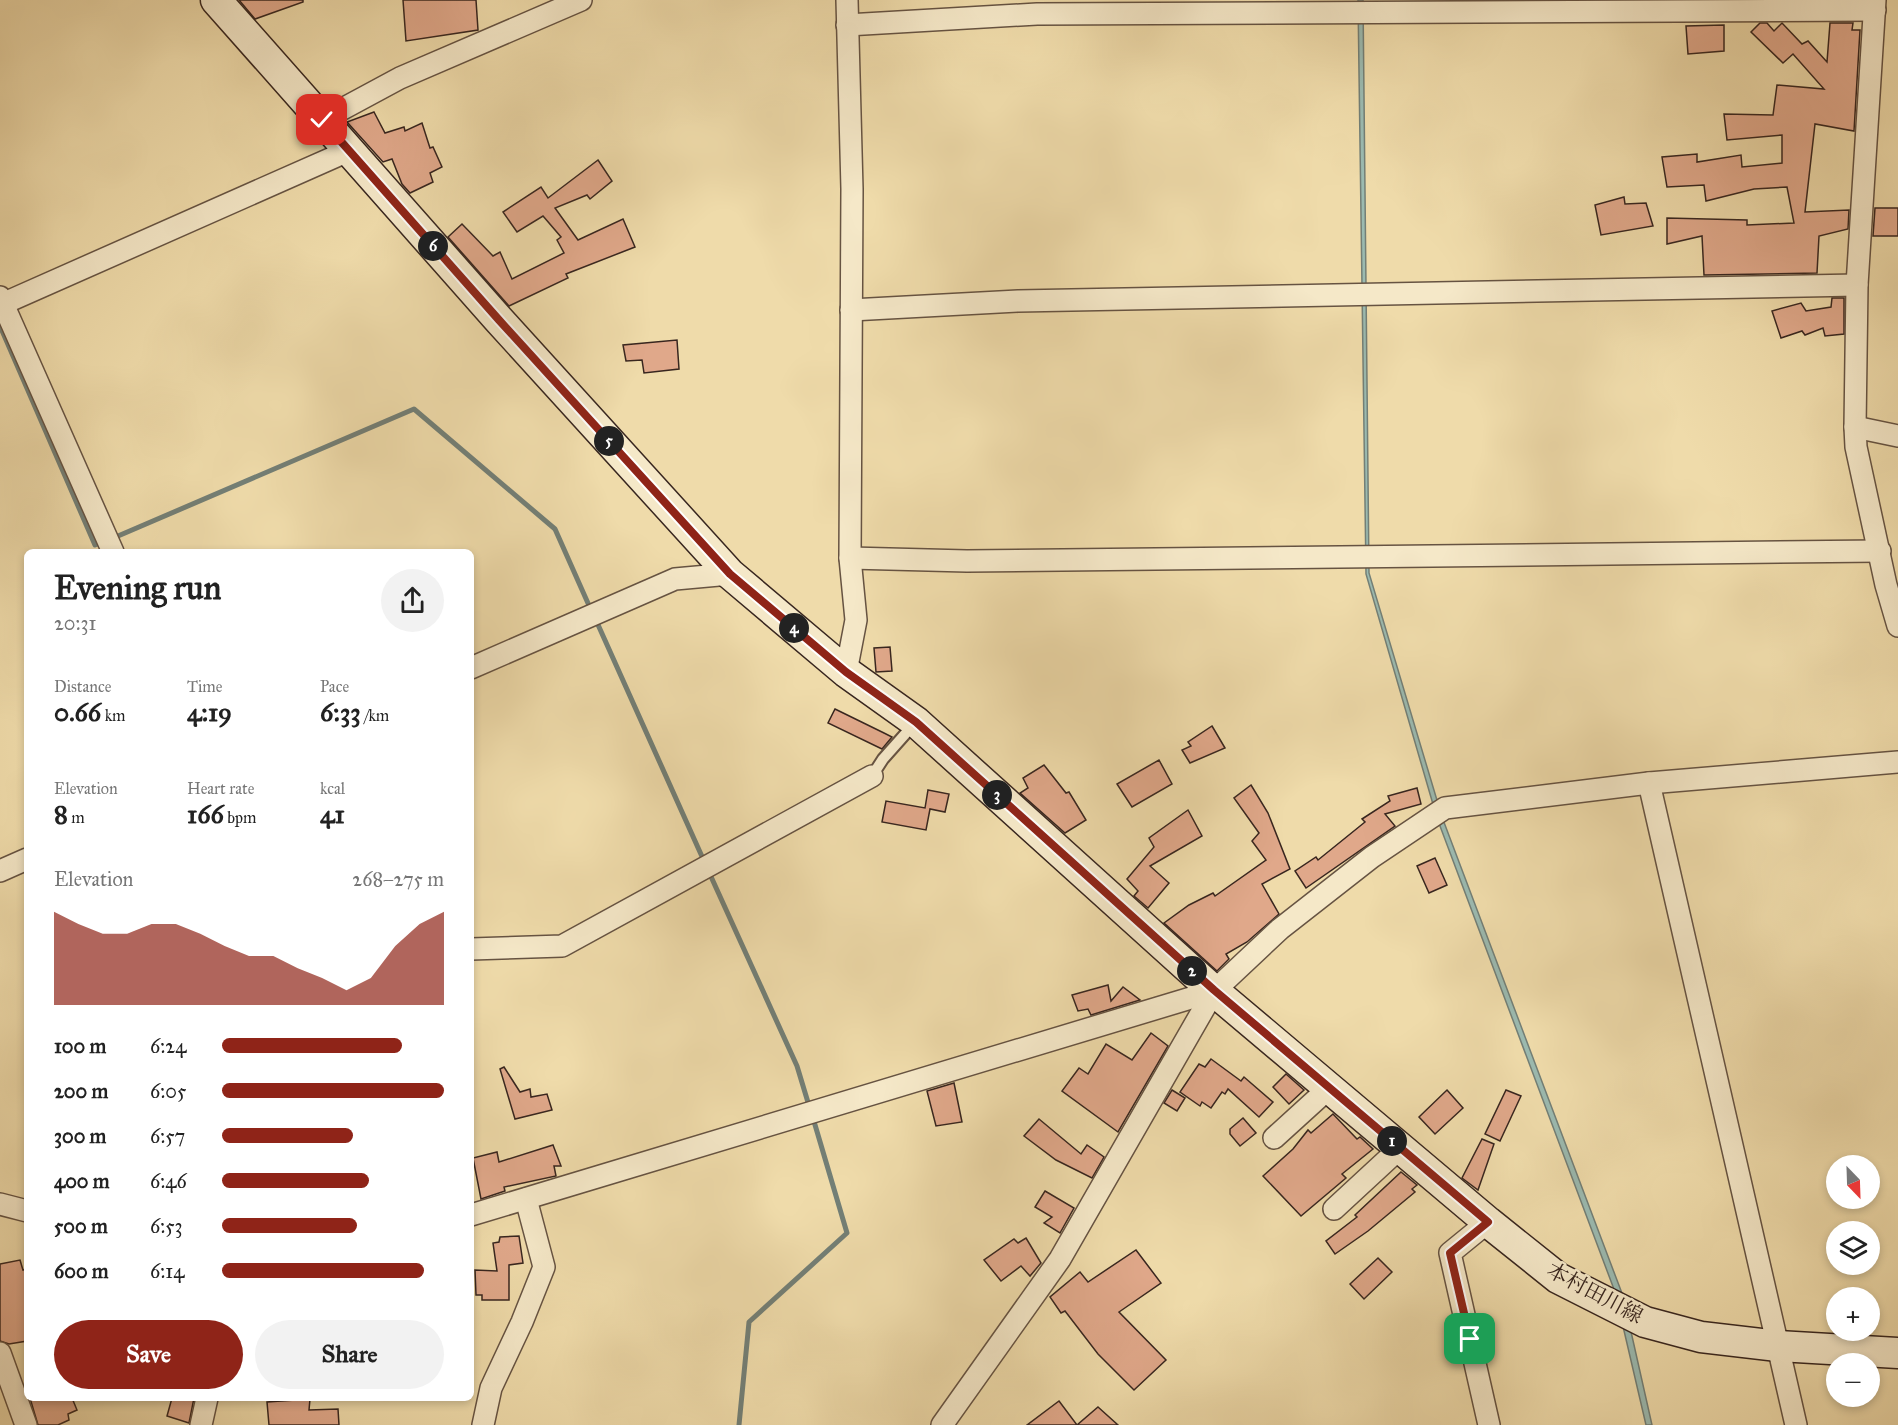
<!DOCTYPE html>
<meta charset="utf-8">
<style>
body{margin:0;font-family:"IM FELL Great Primer","Noto Serif JP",serif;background:#f2f2f2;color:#222;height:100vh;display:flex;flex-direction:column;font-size:22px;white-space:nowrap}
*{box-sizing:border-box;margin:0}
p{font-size:20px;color:#767676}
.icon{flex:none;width:33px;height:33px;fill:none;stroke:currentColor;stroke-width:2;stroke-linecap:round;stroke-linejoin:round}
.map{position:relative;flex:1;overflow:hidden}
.sheet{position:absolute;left:24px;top:549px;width:450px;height:852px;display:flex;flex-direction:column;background:#fff;border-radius:9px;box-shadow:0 3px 9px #0003}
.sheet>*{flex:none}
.needle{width:39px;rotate:157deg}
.fabs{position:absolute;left:1826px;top:1155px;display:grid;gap:12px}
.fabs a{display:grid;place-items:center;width:54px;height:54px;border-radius:50%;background:#fff;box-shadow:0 3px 9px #0003;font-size:30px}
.pin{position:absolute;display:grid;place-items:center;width:51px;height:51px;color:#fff;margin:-26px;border-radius:12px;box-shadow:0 3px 9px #0006}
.km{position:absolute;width:30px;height:30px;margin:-15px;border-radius:50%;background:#222;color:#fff;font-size:16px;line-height:30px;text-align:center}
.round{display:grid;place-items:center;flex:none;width:63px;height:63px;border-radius:32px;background:#f2f2f2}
.head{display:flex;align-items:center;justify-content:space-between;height:102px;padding:0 30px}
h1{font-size:33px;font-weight:700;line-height:45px}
.metrics{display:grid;grid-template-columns:repeat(3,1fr);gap:9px;height:102px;padding:6px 30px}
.metrics div{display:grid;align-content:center}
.metrics b{font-size:26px;font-weight:700}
.metrics small{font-size:16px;font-weight:400}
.metrics p{font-size:16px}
.chart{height:168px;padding:12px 30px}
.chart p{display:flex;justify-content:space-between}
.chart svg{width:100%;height:108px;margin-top:6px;fill:#8f2418;opacity:.7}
.primary-button{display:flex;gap:12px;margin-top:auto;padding:12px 30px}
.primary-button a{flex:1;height:69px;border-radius:36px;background:#8f2418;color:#fff;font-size:24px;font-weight:700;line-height:69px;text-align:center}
.primary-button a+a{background:#f2f2f2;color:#222}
ul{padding:0 30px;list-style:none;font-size:20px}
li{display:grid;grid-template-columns:96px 72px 1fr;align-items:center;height:45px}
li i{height:15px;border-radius:8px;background:#8f2418}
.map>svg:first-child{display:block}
</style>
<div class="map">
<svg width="1898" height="1425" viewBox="0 0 1898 1425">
<rect width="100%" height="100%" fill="#efdbaa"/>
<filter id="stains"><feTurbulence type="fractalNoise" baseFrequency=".00333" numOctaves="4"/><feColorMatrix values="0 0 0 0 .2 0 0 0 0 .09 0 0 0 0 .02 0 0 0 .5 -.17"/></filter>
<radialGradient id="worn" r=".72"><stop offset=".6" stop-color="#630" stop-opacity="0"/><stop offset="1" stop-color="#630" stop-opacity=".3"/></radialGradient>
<!-- water -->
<path fill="#9bbab0" stroke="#737f76" stroke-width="1.5" d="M1358,0H1363L1369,573L1442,817L1623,1296L1652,1425H1646L1615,1292L1437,818L1366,574Z"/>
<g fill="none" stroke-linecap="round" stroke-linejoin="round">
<!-- stream -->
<g stroke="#737f76" stroke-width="5">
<path d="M0,326L95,545L103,542"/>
<path d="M111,539L414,409L555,529L591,610"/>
<path d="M595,618L704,861"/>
<path d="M708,870L797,1066L810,1109"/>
<path d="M739,1425L749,1322L847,1233L813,1118"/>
</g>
</g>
<!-- building -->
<g fill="#e0a88a" stroke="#38261f" stroke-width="1.5">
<path d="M239,0H303V2L255,19Z"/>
<path d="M403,0H476L478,30L406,41Z"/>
<path d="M1760,23H1767L1774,31L1782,23L1802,44L1808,41L1827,62L1830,23H1853L1852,30H1860L1854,131L1815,124L1805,212L1849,210L1848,229L1819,236L1817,273L1704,275L1702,236L1667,244V218L1747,220V225L1794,223L1787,187L1754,189L1706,201L1704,185L1667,187L1662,157L1697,154V162L1741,155L1742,167L1782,163V135L1727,140L1724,114L1773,115L1777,85L1824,89L1793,54L1783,63L1751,32Z"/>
<path d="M1724,25V51L1688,54L1686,26Z"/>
<path d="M374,112L385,133L404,127L405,131L422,123L430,148L433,147L442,167L430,173L433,182L410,193L402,184L392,159L383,162L347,122Z"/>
<path d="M598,160L612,181L590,199L587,195L555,208L578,240L623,219L635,247L566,274L568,278L509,306L448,237L462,224L493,256L500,252L512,279L564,253L557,240L561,237L543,216L517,232L503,212L541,187L548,198Z"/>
<path d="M1624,197L1625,204L1646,203L1653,226L1601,235L1595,205Z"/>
<path d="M1875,208H1898V236H1873Z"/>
<path d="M1832,298H1844V334L1825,336L1823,328L1805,335L1802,331L1781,338L1772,311L1801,303L1806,311L1831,307Z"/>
<path d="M677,340L679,369L644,373L642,360L626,361L623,345Z"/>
<path d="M890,647L892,671L876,672L874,648Z"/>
<path d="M835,709L884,733L892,737L882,749L828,723Z"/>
<path d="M1212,726L1225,748L1190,763L1182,750L1191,746L1188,742Z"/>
<path d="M1159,760L1172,784L1132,807L1117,784Z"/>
<path d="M1044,765L1066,793L1069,792L1086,820L1065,833L1020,793L1028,788L1023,778Z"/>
<path d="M1251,785L1268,813L1290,869L1262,884L1279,914L1247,942L1226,954L1229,959L1217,971L1164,923L1189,905L1213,893L1215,896L1266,860L1252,841L1259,833L1234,798Z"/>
<path d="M1417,788L1421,804L1385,814L1395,826L1306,888L1295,871L1316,857L1318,860L1365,822L1362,819L1390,801L1388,796Z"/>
<path d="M928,790L949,794L945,812L930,809L926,830L882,822L886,801L925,808Z"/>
<path d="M1188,810L1202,836L1150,866L1169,883L1148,908L1134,896L1138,891L1127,879L1154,847L1149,838Z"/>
<path d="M1435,858L1447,885L1429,893L1417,866Z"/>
<path d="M1108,985L1111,1001L1123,987L1140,1000L1091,1015L1088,1009L1078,1011L1072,995Z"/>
<path d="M1151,1033L1168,1046L1118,1132L1062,1091L1079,1068L1088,1074L1106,1044L1132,1060Z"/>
<path d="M1211,1059L1241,1081L1244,1077L1273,1102L1259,1117L1228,1089L1225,1094L1222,1092L1211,1108L1202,1102L1200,1106L1180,1092L1199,1064L1205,1067Z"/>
<path d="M504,1067L520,1092L530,1089L531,1097L547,1094L552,1110L515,1119L500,1069Z"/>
<path d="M1286,1074L1304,1090L1289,1104L1273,1087Z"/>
<path d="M954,1083L962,1122L936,1126L927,1091Z"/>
<path d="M1172,1090L1185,1098L1177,1111L1164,1103Z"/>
<path d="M1447,1090L1463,1108L1435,1134L1419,1117Z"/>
<path d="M1506,1090L1521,1096L1500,1141L1485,1134Z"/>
<path d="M1333,1114L1357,1139L1360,1137L1373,1149L1342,1174L1346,1178L1301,1216L1263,1176L1293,1149L1308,1130L1311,1133Z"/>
<path d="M1243,1118L1256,1133L1240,1146L1230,1134V1129Z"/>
<path d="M1039,1119L1081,1154L1087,1145L1104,1157L1092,1178L1056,1160L1024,1136Z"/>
<path d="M1482,1139L1494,1144L1478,1190L1462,1178Z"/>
<path d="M553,1145L561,1166H554L556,1176L504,1187L505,1191L481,1199L473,1158L497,1152L499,1162Z"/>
<path d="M1401,1172L1417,1185L1412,1189L1415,1192L1368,1231L1335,1254L1326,1241L1357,1217L1355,1215Z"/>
<path d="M1045,1191L1074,1208L1060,1233L1044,1223L1052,1217L1035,1207Z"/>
<path d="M519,1236L523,1263L509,1265V1300H482V1295H476L475,1270L497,1271L493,1243L499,1242L500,1237Z"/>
<path d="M1026,1238L1041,1263L1030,1276L1021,1266L1001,1281L984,1260L1014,1239L1018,1243Z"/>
<path d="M1136,1250L1161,1283L1119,1312L1166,1360L1134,1390L1098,1354L1065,1311L1061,1313L1050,1297L1080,1272L1088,1282Z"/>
<path d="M1378,1258L1392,1272L1364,1299L1350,1284Z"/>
<path d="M20,1260L23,1270L27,1269V1341L9,1344L0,1341V1264Z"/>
<path d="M30,1398H72L77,1410L68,1414L69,1420L58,1425H38Z"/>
<path d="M172,1398H194L189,1423L167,1416Z"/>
<path d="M310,1399L309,1410L338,1409L339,1425H269L267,1402Z"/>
<path d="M1059,1401L1077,1425H1027Z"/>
<path d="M1098,1407L1118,1425H1077Z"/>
</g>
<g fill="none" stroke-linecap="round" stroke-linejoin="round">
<defs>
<path id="service" d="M872,776L883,759L915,723"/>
<g id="minor">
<path d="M1875,0L1857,285L1855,427L1856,447L1886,585L1898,626"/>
<path d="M847,25L1037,14L1875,10"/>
<path d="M322,120L400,78L581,0"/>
<path d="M0,297L113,552"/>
<path d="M0,305L348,151"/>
<path d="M851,310L1018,301L1857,285"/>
<path d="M1855,427L1898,436"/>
<path d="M850,558L967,561L1880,551"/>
<path d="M471,668L675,579L730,574"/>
<path d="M846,672L856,620L850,558L852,189L847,0"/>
<path d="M1649,783L1796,1425"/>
<path d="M0,871L27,859"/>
<path d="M471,949L562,946L872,776"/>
<path d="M1274,1138L1329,1088"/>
<path d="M0,1204L27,1211"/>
<path d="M1334,1209L1400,1148"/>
<path d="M471,1215L1214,991"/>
<path d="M1488,1222L1450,1253L1489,1425"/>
<path d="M0,1353L26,1425"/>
<path d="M201,1425L207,1398"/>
<path d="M483,1425L491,1388L522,1322L544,1267L526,1199"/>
<path d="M942,1425L1060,1259L1214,991L1280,929L1372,857L1445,808L1649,783L1898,762"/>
</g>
<path id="secondary" d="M216,0L499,320L730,574L846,672L916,722L1214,991L1488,1222L1558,1278L1645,1322L1701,1337L1778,1346L1898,1353"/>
</defs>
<!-- service casing -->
<use href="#service" stroke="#665342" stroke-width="14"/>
<!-- minor casing -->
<use href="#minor" stroke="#665342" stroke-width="24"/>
<!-- secondary casing -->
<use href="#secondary" stroke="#38261f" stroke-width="33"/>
<!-- service -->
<use href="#service" stroke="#f5e8c8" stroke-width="10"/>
<!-- minor -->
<use href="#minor" stroke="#f5e8c8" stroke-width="21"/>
<!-- secondary -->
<use href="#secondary" stroke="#f5e8c8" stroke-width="30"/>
</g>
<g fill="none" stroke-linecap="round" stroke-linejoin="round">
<defs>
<path id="route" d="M322,120L499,320L730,574L846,672L916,722L1214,990L1488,1222L1450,1253L1470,1339"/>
</defs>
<!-- route casing -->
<use href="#route" stroke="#fff" stroke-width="12"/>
<!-- route -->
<use href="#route" stroke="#8f2418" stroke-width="8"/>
</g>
<g text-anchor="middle" stroke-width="5" stroke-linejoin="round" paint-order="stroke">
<!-- street labels -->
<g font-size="21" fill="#38261f" stroke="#f5e8c8">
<text transform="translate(1595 1293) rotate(28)" y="7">本村田川線</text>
</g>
</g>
<rect width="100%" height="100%" filter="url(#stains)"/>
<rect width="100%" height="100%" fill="url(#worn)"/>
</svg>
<div class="fabs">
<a><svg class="needle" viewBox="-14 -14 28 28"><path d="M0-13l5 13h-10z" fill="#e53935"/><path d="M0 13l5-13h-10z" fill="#767676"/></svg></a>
<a><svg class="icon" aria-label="layers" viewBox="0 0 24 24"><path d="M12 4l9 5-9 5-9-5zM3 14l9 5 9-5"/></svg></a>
<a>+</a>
<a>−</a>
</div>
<div class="pin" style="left:1470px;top:1339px;background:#1e9e55"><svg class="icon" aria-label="arrive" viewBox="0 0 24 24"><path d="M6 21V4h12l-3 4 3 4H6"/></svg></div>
<div class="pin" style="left:322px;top:120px;background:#d93025"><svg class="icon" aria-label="check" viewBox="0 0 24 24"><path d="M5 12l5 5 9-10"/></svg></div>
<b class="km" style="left:1392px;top:1141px">1</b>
<b class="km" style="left:1192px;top:971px">2</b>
<b class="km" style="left:997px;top:795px">3</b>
<b class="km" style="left:794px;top:628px">4</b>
<b class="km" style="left:609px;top:441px">5</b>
<b class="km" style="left:433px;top:246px">6</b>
<section class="sheet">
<div class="head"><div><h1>Evening run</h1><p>20:31</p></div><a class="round"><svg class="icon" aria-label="share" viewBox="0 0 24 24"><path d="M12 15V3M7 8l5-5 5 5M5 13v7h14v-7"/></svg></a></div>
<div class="metrics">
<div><p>Distance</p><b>0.66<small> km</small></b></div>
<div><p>Time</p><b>4:19</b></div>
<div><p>Pace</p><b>6:33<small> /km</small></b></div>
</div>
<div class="metrics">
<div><p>Elevation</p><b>8<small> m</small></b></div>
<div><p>Heart rate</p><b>166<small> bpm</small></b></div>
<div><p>kcal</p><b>41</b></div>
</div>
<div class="chart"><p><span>Elevation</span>268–275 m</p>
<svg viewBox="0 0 160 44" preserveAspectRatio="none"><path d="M0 44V6L10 11L20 15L30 15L40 11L50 11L60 15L70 20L80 24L90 24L100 29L110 33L120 38L130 33L140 20L150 11L160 6V44z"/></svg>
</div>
<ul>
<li><b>100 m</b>6:24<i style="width:81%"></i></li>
<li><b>200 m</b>6:05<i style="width:100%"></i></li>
<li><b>300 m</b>6:57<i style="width:59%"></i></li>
<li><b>400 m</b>6:46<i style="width:66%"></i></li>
<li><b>500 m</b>6:53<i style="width:61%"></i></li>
<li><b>600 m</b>6:14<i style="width:91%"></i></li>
</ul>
<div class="primary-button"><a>Save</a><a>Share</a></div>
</section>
</div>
